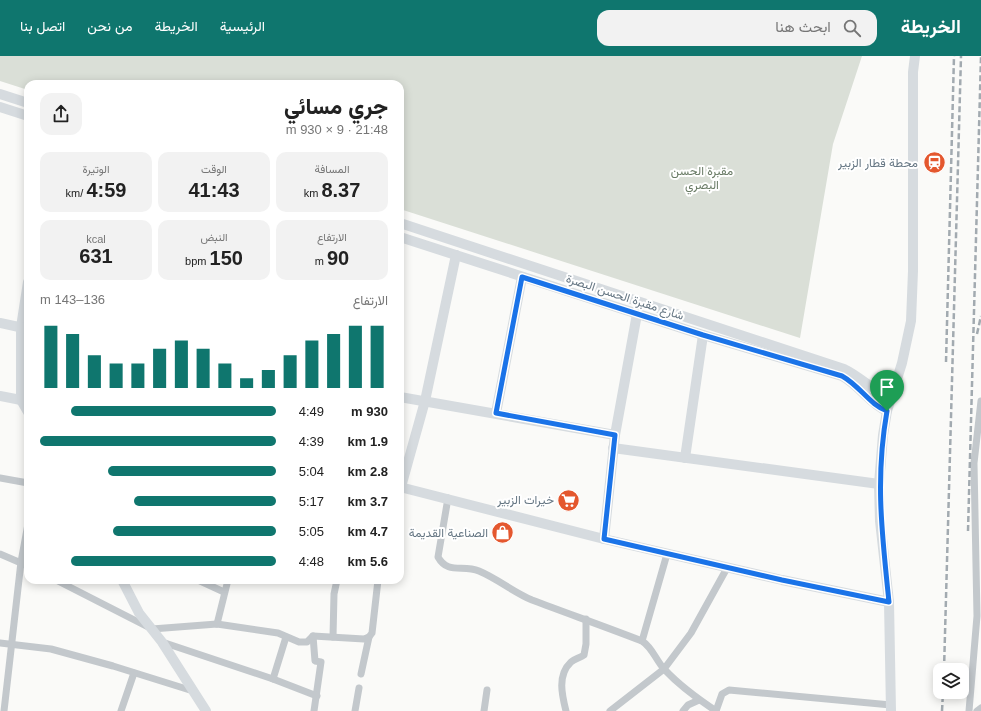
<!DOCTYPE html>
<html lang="ar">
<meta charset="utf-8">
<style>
body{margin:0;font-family:Arial,Vazirmatn,sans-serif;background:#f2f2f2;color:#222;direction:rtl;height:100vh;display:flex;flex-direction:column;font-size:15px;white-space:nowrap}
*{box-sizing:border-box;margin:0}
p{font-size:13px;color:#767676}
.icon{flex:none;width:22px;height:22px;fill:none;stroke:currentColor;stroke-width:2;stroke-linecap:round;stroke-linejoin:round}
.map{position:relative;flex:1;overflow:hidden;direction:ltr}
.details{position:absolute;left:24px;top:24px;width:380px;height:504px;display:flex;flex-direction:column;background:#fff;border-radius:12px;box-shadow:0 2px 10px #0003;direction:rtl}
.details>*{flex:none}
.buttons{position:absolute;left:933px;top:607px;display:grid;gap:8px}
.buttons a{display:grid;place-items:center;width:36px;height:36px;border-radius:8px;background:#fff;box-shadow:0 2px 10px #0003;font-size:20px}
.pin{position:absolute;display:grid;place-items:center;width:34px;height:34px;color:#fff;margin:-41px -17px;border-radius:50% 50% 50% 0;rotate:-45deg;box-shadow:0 0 4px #0007}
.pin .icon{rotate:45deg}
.round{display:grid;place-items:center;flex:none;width:42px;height:42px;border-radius:12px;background:#f2f2f2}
.headline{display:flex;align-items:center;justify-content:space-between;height:68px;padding:0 16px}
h1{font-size:22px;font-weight:800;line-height:30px}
.figures{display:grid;grid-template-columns:repeat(3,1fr);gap:6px;height:68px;padding:4px 16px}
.figures div{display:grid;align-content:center;border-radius:10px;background:#f2f2f2;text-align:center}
.figures b{font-size:20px;font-weight:800}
.figures small{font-size:11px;font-weight:400}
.figures p{font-size:11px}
.chart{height:112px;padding:8px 16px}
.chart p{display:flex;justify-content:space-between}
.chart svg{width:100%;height:72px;margin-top:4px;stroke:#0f766e;stroke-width:6}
ul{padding:0 16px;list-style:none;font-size:13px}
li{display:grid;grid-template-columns:64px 48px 1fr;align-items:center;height:30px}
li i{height:10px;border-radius:5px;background:#0f766e}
header{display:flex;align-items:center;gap:24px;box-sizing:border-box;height:56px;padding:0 20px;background:#0f766e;color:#fff}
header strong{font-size:19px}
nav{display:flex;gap:22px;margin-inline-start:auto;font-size:14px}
.search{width:280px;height:36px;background:#f2f2f2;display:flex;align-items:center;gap:10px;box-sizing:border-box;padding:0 14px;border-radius:12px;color:#767676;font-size:15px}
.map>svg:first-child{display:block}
</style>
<header>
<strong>الخريطة</strong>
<div class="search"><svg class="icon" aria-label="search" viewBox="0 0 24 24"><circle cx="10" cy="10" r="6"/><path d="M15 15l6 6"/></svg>ابحث هنا</div>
<nav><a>الرئيسية</a><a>الخريطة</a><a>من نحن</a><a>اتصل بنا</a></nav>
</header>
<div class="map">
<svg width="981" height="655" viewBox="0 0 981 655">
<rect width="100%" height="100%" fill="#fafaf8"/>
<!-- green -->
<path fill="#dadfd7" d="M0,0H862L833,88L800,282L400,153V28H28V34L0,25Z"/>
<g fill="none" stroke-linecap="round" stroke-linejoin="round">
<!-- street -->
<g stroke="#c3c8cc" stroke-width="7">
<path d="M0,422L28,427"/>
<path d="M448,442L438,501C448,519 463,508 479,515C498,523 513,536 532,544C569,558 606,571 642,585C653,592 656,605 665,614C680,630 698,643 716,655"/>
<path d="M0,498L28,510"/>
<path d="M56,524L152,573L217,568L278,577L299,586H307L313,580L364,583L369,581L372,577L378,524"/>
<path d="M198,524L224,536"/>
<path d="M217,568L228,524"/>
<path d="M313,580L315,605L321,606L314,655"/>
<path d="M333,581L334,538L337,524"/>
<path d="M642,585L667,498"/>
<path d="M162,586L273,623L317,640"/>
<path d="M0,587L51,593L113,610L193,635"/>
<path d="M361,618L369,581"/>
<path d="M273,623L286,581"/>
<path d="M4,655L21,506L28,468"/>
<path d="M121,655L134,617"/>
<path d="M355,655L359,632"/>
<path d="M484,655L487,634"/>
<path d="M566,655C562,639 557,619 571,606C574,603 580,602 584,599L586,588V563"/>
<path d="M610,655L664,613L691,577L727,512"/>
<path d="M683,655L688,649L699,644"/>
<path d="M716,655L722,638L729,634L891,649"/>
<path d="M969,655L977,560L974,407L981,345"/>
<path d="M977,655L981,652"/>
</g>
<!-- secondary -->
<g stroke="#d6dbdf" stroke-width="10">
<path d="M0,38L28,47"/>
<path d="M0,51L28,60"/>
<path d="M400,167L844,313C861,321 873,335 890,342"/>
<path d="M400,181L703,279L842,320C860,330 870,348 887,355"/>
<path d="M28,226L21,271V344L28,356"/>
<path d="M0,267L28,273"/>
<path d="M0,340L26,345"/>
<path d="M400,341L615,379"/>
<path d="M496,357L522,221"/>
<path d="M613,392L879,428"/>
<path d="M685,402L703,279"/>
<path d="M400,431L604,483L782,524L889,546"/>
<path d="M401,431L425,345L456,199"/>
<path d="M604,483L615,379L637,258"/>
<path d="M122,524L139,557L162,586L206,655"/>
<path d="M891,655L889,546L880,465L879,428L883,379L887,355L902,307L911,265L913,215V16L915,0"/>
</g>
<!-- rail -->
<g stroke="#a2aab0" stroke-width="2.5" stroke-dasharray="6 3" stroke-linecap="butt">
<path d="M977,278L981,260"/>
<path d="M946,306L954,0"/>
<path d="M968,475L981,0"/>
<path d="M944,614L961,0"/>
<path d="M942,655L943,636"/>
</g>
</g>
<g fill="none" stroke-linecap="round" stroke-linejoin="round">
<defs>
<path id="route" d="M522,221L703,279L842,320C860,330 870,349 887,355C875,423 882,478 889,546L782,524L604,483L615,379L496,357Z"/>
</defs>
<!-- route casing -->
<use href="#route" stroke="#fff" stroke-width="8"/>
<!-- route -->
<use href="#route" stroke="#1a73e8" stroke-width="5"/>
</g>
<!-- icons -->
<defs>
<symbol id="station-disc" viewBox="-11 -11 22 22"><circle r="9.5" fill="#e4572e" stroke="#fff"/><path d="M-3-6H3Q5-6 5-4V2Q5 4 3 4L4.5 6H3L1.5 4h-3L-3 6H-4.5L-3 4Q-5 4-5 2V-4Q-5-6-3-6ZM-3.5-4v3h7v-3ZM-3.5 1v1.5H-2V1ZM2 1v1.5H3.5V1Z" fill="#fff"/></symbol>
<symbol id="supermarket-disc" viewBox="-11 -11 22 22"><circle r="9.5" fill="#e4572e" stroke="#fff"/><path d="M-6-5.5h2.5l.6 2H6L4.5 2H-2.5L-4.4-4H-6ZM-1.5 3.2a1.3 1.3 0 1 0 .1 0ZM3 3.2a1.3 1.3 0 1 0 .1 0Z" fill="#fff"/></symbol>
<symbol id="shop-disc" viewBox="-11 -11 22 22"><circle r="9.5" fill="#e4572e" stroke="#fff"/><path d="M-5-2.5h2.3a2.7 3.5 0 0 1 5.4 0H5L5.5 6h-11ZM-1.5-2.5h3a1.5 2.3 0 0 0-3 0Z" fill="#fff"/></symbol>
</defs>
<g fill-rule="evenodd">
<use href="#station-disc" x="922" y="94" width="25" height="25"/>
<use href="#supermarket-disc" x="556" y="432" width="25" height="25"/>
<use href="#shop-disc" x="490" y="464" width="25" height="25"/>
</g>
<g text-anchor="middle" stroke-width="4" stroke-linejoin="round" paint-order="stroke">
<!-- poi labels -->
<g font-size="12" fill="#657683" stroke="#fff" text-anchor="end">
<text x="918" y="111">محطة قطار الزبير</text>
<text x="554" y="448">خيرات الزبير</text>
<text x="488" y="481">الصناعية القديمة</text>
</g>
<!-- park labels -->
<g font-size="12" fill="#687a64" stroke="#fff">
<text x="702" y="119">مقبرة الحسن<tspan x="702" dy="14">البصري</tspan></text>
</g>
<!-- street labels -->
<g font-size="12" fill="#657683" stroke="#fff">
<text transform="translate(625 241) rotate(18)" y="4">شارع مقبرة الحسن البصرة</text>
</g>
</g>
</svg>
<div class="buttons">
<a><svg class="icon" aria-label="layers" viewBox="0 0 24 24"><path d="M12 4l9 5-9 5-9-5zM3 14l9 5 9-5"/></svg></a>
</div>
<div class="pin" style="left:887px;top:355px;background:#1e9e55"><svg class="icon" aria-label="arrive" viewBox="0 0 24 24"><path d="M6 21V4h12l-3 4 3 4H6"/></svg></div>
<section class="details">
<div class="headline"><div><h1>جري مسائي</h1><p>21:48 · 9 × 930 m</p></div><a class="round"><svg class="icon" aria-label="share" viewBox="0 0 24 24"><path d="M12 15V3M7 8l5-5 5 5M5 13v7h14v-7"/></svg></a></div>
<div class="figures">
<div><p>المسافة</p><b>8.37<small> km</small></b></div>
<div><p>الوقت</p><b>41:43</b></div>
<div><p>الوتيرة</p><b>4:59<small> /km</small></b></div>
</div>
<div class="figures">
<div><p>الارتفاع</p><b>90<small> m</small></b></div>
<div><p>النبض</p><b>150<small> bpm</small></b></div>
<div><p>kcal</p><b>631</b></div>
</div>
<div class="chart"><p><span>الارتفاع</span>136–143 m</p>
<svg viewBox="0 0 160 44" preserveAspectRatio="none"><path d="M5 44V6M15 44V11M25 44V24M35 44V29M45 44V29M55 44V20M65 44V15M75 44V20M85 44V29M95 44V38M105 44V33M115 44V24M125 44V15M135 44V11M145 44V6M155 44V6"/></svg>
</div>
<ul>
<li><b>930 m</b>4:49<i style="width:87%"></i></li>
<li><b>1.9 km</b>4:39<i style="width:100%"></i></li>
<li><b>2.8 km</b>5:04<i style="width:71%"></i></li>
<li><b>3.7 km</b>5:17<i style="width:60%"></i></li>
<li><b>4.7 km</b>5:05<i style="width:69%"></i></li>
<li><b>5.6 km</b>4:48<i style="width:87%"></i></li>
</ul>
</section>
</div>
